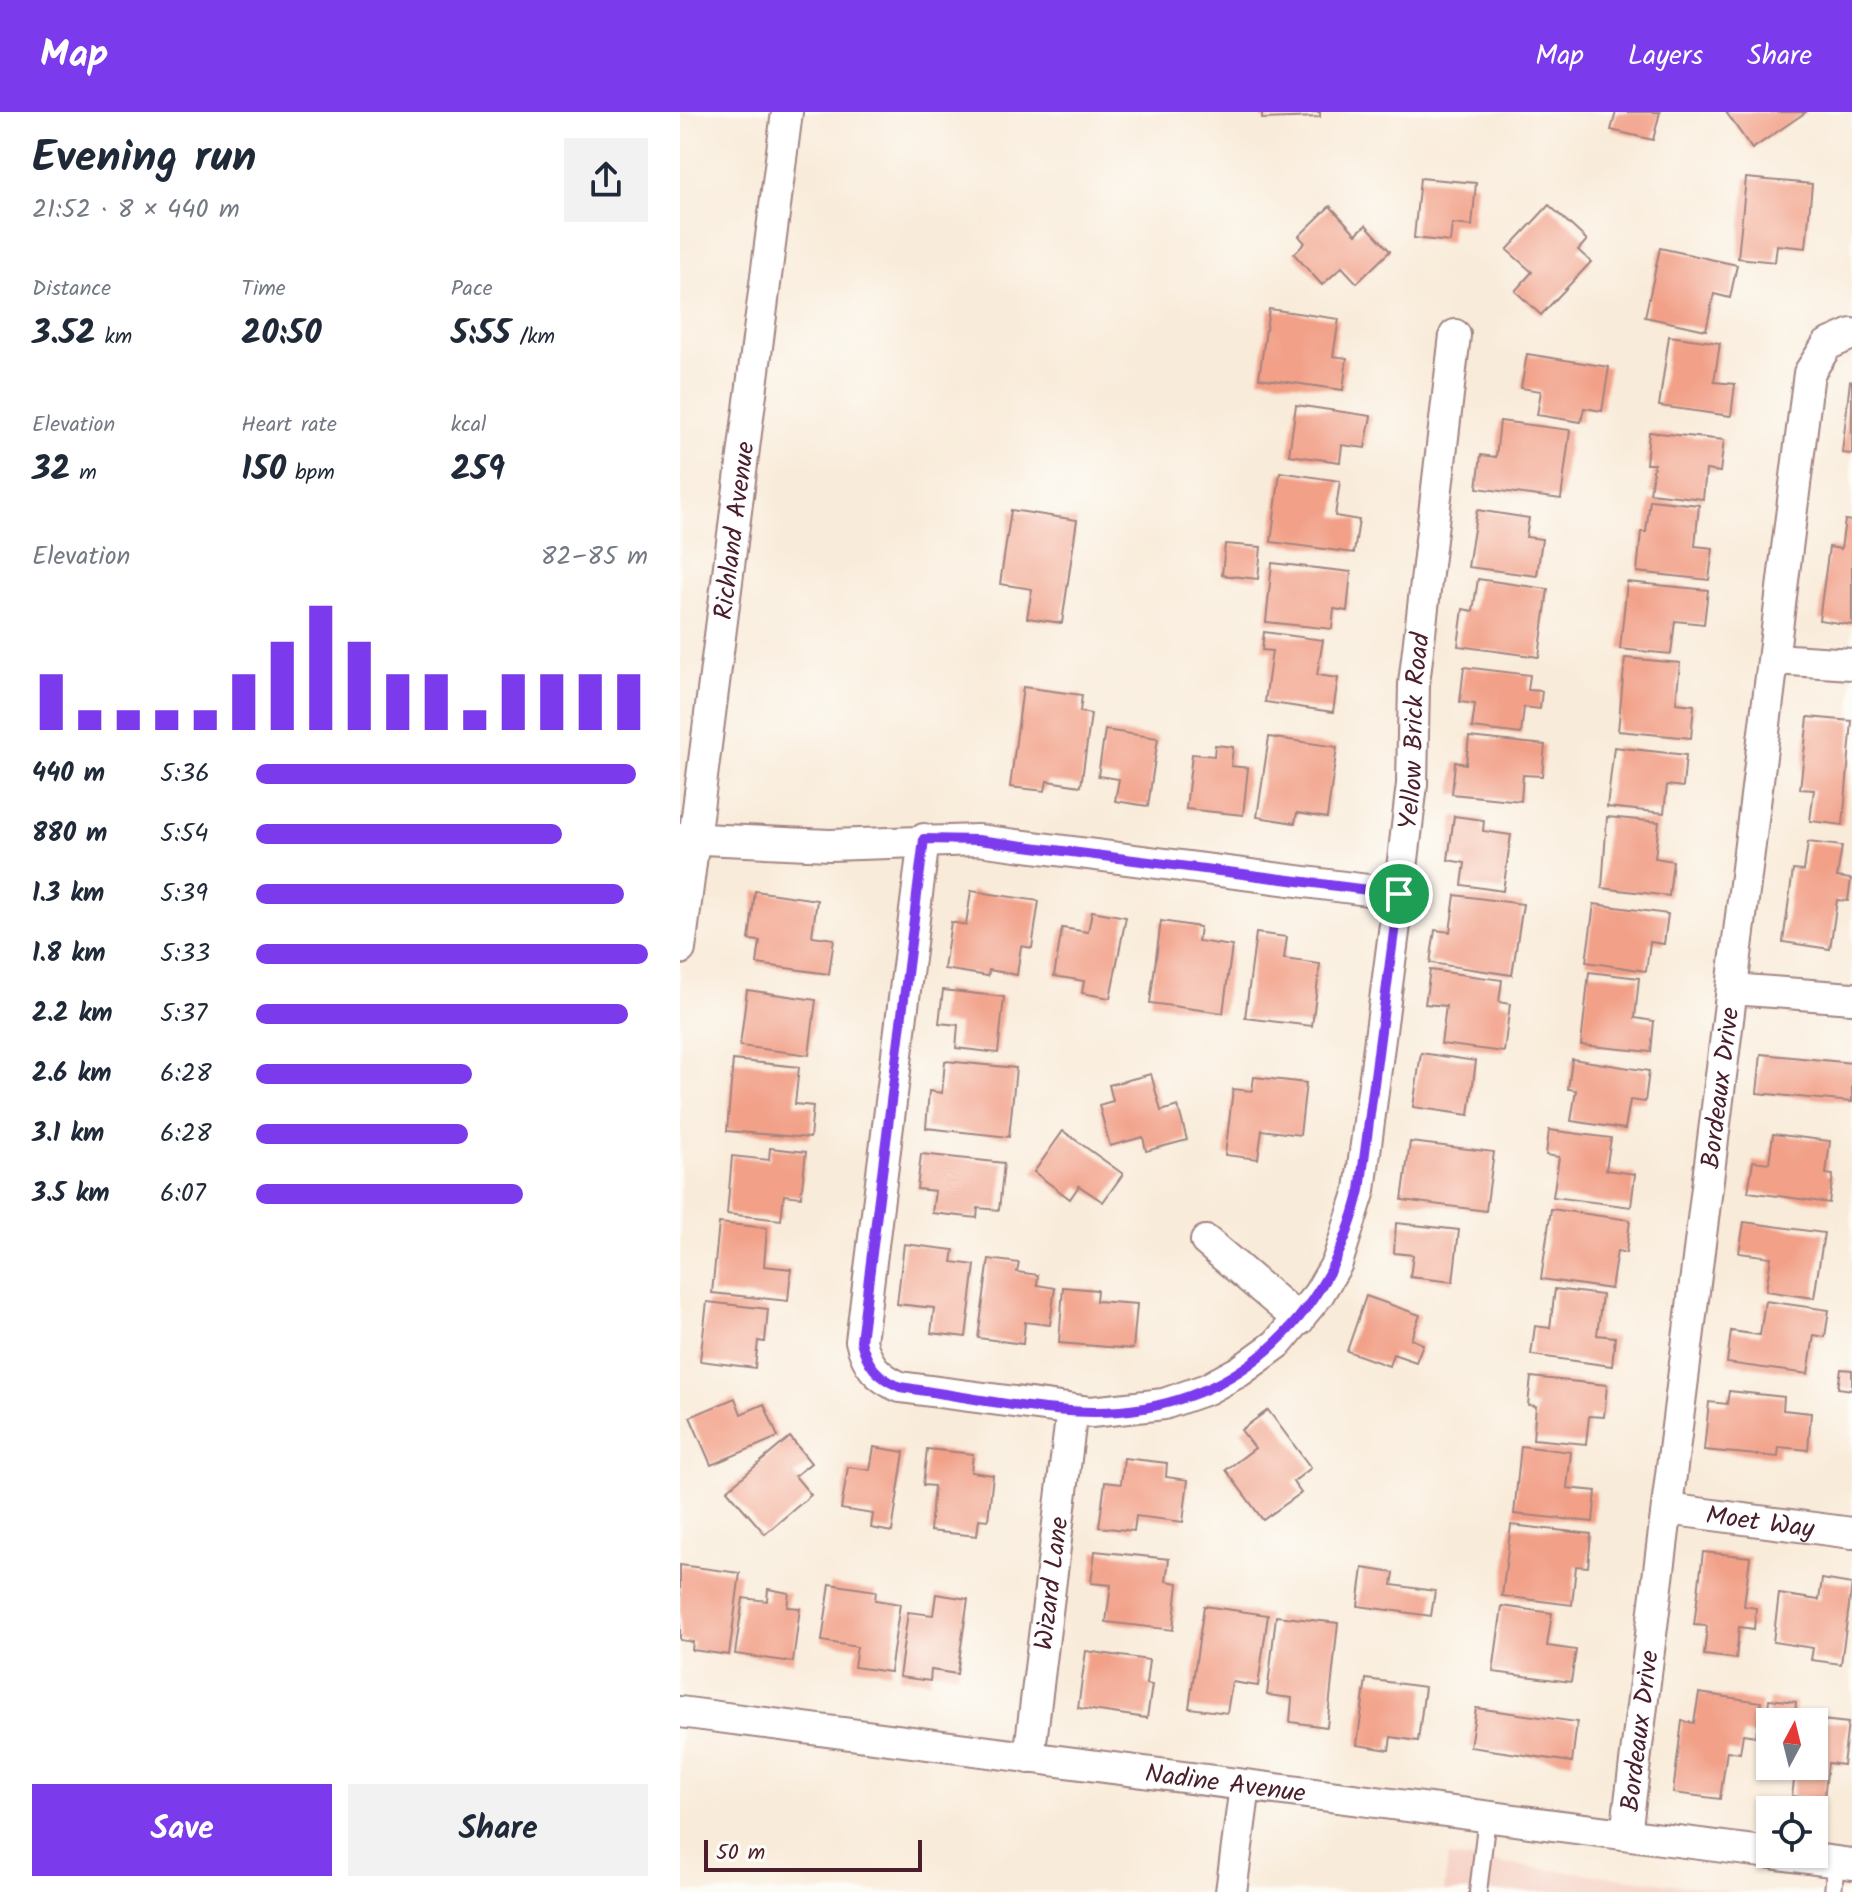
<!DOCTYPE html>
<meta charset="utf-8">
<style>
body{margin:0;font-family:Kalam,sans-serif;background:#f2f2f3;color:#1f2937;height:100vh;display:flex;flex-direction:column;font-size:30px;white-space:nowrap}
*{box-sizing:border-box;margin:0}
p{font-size:26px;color:#747a83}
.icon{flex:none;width:44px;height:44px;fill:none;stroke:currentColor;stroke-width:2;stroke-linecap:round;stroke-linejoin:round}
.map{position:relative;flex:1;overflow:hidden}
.drawer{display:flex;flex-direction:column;background:#fff;width:680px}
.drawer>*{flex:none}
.needle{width:52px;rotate:7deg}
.tools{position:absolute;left:1076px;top:1596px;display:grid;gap:16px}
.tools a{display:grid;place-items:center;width:72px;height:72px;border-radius:0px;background:#fff;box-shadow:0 2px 6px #0004;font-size:40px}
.scale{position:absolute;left:24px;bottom:20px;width:218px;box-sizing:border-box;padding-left:8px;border:4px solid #4a1f2b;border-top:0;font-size:22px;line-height:28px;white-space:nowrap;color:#4a1f2b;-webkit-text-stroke:6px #fdfcf7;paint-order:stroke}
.pin{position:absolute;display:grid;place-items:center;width:68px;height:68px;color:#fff;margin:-34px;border:4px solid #fff;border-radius:50%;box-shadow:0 2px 8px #0007}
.round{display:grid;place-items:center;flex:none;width:84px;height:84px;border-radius:0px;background:#f2f2f3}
.summary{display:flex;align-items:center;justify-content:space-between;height:136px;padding:0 32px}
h1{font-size:44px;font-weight:700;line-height:60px}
.metrics{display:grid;grid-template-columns:repeat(3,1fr);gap:12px;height:136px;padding:8px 32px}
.metrics div{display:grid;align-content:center}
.metrics b{font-size:34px;font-weight:700}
.metrics small{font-size:22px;font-weight:400}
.metrics p{font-size:22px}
.chart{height:224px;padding:16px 32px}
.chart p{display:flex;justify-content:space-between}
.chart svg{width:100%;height:144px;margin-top:8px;stroke:#7c3aed;stroke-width:6}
.primary-button{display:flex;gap:16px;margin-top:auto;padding:16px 32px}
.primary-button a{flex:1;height:92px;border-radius:0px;background:#7c3aed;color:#fff;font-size:32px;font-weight:700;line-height:92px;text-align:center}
.primary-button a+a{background:#f2f2f3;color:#1f2937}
ul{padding:0 32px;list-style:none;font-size:26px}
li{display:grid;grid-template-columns:128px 96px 1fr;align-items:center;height:60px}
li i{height:20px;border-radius:10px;background:#7c3aed}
header{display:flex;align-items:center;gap:48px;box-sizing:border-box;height:112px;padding:0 40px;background:#7c3aed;color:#fff}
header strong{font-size:38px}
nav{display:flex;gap:44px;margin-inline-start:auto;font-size:28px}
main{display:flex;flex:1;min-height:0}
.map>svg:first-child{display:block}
</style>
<header>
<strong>Map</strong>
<nav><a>Map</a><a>Layers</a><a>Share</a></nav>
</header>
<main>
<section class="drawer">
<div class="summary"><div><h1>Evening run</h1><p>21:52 · 8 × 440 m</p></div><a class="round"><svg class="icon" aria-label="share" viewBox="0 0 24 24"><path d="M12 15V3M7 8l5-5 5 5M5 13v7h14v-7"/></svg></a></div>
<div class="metrics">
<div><p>Distance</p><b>3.52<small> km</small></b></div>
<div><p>Time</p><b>20:50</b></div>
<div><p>Pace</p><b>5:55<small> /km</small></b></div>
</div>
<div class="metrics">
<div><p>Elevation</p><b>32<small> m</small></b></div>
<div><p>Heart rate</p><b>150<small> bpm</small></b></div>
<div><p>kcal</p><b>259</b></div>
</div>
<div class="chart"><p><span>Elevation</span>82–85 m</p>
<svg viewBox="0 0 160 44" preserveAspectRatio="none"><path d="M5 44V27M15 44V38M25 44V38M35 44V38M45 44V38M55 44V27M65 44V17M75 44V6M85 44V17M95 44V27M105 44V27M115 44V38M125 44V27M135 44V27M145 44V27M155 44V27"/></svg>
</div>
<ul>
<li><b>440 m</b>5:36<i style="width:97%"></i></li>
<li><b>880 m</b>5:54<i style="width:78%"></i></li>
<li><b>1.3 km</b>5:39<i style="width:94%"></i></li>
<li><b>1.8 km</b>5:33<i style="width:100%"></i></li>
<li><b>2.2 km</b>5:37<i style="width:95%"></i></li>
<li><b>2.6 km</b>6:28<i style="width:55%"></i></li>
<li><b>3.1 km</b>6:28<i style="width:54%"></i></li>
<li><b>3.5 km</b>6:07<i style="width:68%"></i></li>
</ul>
<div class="primary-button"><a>Save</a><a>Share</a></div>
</section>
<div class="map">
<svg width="1172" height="1780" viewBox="0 0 1172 1780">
<rect width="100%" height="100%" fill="#fdfcf7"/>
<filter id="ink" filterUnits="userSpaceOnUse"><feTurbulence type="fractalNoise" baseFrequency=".0125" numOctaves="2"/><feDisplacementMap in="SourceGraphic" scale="16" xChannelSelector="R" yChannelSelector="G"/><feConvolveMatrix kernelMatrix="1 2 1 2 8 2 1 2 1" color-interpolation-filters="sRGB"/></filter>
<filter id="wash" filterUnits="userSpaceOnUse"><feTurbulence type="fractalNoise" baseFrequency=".006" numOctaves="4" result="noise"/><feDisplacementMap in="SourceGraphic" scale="32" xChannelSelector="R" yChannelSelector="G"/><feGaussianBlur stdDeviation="1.8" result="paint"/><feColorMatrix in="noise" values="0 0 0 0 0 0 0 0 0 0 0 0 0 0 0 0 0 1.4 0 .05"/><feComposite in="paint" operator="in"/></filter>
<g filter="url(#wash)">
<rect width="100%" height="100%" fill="#f9ebd9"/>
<!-- built -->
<path fill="#f6d2c5" d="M768,1745L1060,1780H764Z"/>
<g id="blocks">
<!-- building -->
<g fill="#f2a088">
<path d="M582,0H640V5L582,7Z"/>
<path d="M936,0H980L973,28L931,18Z"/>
<path d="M1046,0H1126L1072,37Z"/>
<path d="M740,66L796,71L792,114L772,112L770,130L734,126Z"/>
<path d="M1066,66L1132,72L1126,136L1097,133L1095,150L1058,146Z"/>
<path d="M869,93L907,128L898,138L911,150L861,203L835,179L852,160L827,138Z"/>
<path d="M650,94L676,122L686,113L710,139L677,171L662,155L642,173L614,142L625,131L619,124Z"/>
<path d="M980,136L1057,153L1050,186L1034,182L1026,218L965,205Z"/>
<path d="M589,197L659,207L653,244L667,246L663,278L579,266Z"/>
<path d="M989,224L1040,231L1034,270L1055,272L1051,304L979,294Z"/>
<path d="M847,242L929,255L922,299L904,296L901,310L857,303L861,279L841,276Z"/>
<path d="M1170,269H1172V342L1162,341Z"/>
<path d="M616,293L691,304L685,336L662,333L660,350L609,343Z"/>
<path d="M820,309L890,318L881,387L797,376L801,343L816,345Z"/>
<path d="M969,320L1044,328L1040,360L1026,358L1023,387L970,381L974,352H966Z"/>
<path d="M600,360L660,369L655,404L679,408L674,441L591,430Z"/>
<path d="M970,388L1019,393L1015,434L1033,436L1029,468L957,460L961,420H966Z"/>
<path d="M331,398L397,408L382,511L347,506L352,477L320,472Z"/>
<path d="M797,398L849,406L846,425L862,427L857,464L788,455Z"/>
<path d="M1165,408L1172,409V513L1139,508L1149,435L1161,437Z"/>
<path d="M545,432L581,435L578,467L542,463Z"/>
<path d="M592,451L671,460L667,499L654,497L652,517L586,510Z"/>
<path d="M798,467L868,477L859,545L778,534L783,497L793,499Z"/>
<path d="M947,470L1028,478L1024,512L995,509L991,542L940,537Z"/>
<path d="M584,520L643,528L637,563L658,566L653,600L585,590L592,539L582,538Z"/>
<path d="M945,546L1000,551L996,591L1014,593L1011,626L938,619Z"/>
<path d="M784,555L850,563L848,578L862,579L860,597L844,595L841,622L792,616L795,592L780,590Z"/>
<path d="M343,575L402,583L400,600L411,602L401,674L367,669L365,679L330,675Z"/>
<path d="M1128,605L1172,609L1163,713L1130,709L1134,678L1120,677Z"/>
<path d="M425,618L478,626L468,694L435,689L439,667L418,664Z"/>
<path d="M589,625L657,635L647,706L617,701L615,711L577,705Z"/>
<path d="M789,625L865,633L862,664L843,663L841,689L772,682L775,650L786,652Z"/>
<path d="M535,633L553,635L551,654L568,656L563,703L506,697L512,642L534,644Z"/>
<path d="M934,635L1006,643L1003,675L987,673L984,701L927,695Z"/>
<path d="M774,704L804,708L803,719L831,723L823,779L782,773L785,751L768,748Z"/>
<path d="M927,705L979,710L975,746L993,749L989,784L922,776Z"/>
<path d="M1128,730L1162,734L1157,765L1171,767L1168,789L1157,788L1150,837L1103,830L1113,758L1124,759Z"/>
<path d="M75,779L137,788L132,824L154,827L149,862L77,852L80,829L69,828Z"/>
<path d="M291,779L359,789L352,836L341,834L337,863L309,858L308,864L264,857L271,810L286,813Z"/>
<path d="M775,783L843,792L832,863L750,851L755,818L770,820Z"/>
<path d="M914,792L988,802L984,832L970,830L966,859L906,850Z"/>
<path d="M412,799L446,805L430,886L402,881L404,869L374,864L382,816L408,820Z"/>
<path d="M481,809L520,815L518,829L552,834L543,901L470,891Z"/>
<path d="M576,821L607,825L604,847L640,852L632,914L565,906Z"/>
<path d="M750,858L822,868L819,890L830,892L824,940L761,932L766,894L745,892Z"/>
<path d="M909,860L959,866L955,906L974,909L971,940L901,933Z"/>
<path d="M67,878L136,888L129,943L60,934Z"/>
<path d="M263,878L324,885L318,941L276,936L278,913L259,911Z"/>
<path d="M741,941L796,949L789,1003L733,995Z"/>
<path d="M1081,942L1172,951V990L1077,981Z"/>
<path d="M892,947L969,959L965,990L950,988L945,1017L891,1009L896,978L888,977Z"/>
<path d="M53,948L119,955L115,992L133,994L130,1026L47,1019Z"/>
<path d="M265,949L336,956L329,1025L246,1016L249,979L262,981Z"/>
<path d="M471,962L481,999L498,994L507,1028L466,1039L463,1025L430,1034L419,993L433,989L429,973Z"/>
<path d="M574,965L626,971L620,1023L582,1018L578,1047L545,1043L553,977L572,979Z"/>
<path d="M869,1018L931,1026L926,1058L955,1062L951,1095L873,1085L879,1045L866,1043Z"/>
<path d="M383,1019L443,1062L423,1090L399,1074L390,1087L354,1060Z"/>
<path d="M1093,1022L1150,1029L1146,1062L1153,1063L1149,1091L1068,1080L1073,1049L1089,1051Z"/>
<path d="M730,1030L814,1040L806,1099L722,1088Z"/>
<path d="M90,1036L126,1040L121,1085L104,1083L101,1108L47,1102L52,1044L89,1048Z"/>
<path d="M241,1042L324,1051L319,1098L298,1096L297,1106L252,1101L255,1079L237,1077Z"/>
<path d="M871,1097L950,1108L946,1141L937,1139L931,1177L861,1167Z"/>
<path d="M1064,1110L1144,1121L1134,1186L1086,1179L1091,1145L1059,1141Z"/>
<path d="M39,1111L87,1116L84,1154L111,1157L108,1189L32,1181Z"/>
<path d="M716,1111L779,1118L773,1170L730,1165L733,1143L714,1141Z"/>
<path d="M224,1132L274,1138L272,1150L295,1153L286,1225L251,1221L254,1196L217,1192Z"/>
<path d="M309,1147L339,1151L337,1160L358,1163L357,1173L375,1176L370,1213L345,1210L343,1232L298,1226Z"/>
<path d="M383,1175L417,1178L416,1189L457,1192L453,1237L379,1231Z"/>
<path d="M875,1177L922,1183L917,1223L935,1225L932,1254L851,1243L855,1214L870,1216Z"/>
<path d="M686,1184L740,1203L731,1227L743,1232L736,1250L713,1242L709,1254L667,1239Z"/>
<path d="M1085,1189L1149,1198L1145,1225L1134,1223L1128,1262L1047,1251L1051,1219L1080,1223Z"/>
<path d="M27,1190L88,1197L85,1230L78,1229L75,1256L20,1249Z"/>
<path d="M1161,1257L1172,1258V1278L1158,1276Z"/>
<path d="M851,1265L927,1273L924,1305L909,1304L906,1332L853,1327L856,1294L848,1293Z"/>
<path d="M1049,1279L1104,1285L1103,1298L1131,1301L1128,1338L1099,1335L1098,1345L1024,1338L1029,1290L1047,1292Z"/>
<path d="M55,1286L61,1302L84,1292L98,1325L31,1353L10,1305Z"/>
<path d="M588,1298L631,1356L613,1370L621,1381L583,1408L546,1358L575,1336L561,1318Z"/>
<path d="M110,1325L131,1351L115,1364L131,1383L85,1422L47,1378Z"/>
<path d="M841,1334L891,1340L887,1376L916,1379L913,1410L834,1402Z"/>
<path d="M194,1335L224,1340L212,1420L191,1416L193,1402L161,1397L168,1355L190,1358Z"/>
<path d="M247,1337L293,1342L291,1360L313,1363L308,1408L299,1407L297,1424L250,1419L254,1374L243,1373Z"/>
<path d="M444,1346L487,1351L486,1365L508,1368L503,1410L456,1404L454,1419L419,1415L425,1370L441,1372Z"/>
<path d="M831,1413L911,1422L908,1455L896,1454L892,1493L822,1484Z"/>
<path d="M415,1439L489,1447L486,1469L498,1471L493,1518L426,1510L431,1473L411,1471Z"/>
<path d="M1023,1440L1070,1445L1064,1494L1076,1496L1074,1517L1059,1515L1056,1547L1024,1543L1027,1514L1014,1513Z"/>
<path d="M0,1453L60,1461L49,1543L12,1538L13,1530L0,1528Z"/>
<path d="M683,1456L714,1461L712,1473L755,1479L751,1504L678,1494Z"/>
<path d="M1142,1467L1172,1472L1161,1552L1131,1548L1133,1536L1093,1530L1099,1482L1139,1488Z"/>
<path d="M150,1472L196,1479L195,1488L220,1492L210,1560L174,1555L177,1535L142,1529Z"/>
<path d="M88,1477L109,1481L107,1495L120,1496L113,1550L55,1542L63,1486L87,1489Z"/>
<path d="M256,1482L288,1487L277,1562L251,1558L250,1569L219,1565L228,1500L253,1503Z"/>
<path d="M524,1494L588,1503L578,1574L552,1570L547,1601L509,1596Z"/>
<path d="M822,1494L872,1501L867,1534L896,1538L891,1570L813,1560Z"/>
<path d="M596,1504L658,1511L647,1615L610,1610L612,1586L587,1583Z"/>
<path d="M406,1539L469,1548L466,1572L472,1573L467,1606L398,1596Z"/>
<path d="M686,1567L745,1575L738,1629L711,1625L709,1638L677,1633Z"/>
<path d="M1019,1581L1081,1590L1076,1624L1063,1622L1060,1641L1047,1639L1040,1687L993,1681L1002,1609L1014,1611Z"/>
<path d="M1089,1587L1116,1590L1115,1605L1168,1611L1163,1653L1148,1651L1144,1688L1112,1684L1116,1654H1134V1610H1090V1651L1082,1650Z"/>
<path d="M796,1596L897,1610L892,1650L790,1635Z"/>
</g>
</g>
</g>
<g filter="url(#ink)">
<use href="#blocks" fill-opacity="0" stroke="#a28582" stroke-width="2"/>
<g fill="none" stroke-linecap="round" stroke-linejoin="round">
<defs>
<g id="service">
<path d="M798,1780L807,1705"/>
<path d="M1153,1780L1156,1750"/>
</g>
<g id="minor">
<path d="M1094,547L1172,552"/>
<path d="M0,726L150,733L298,728L719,782"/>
<path id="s1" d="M244,727L181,1229C187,1253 197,1265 220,1275L411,1300L484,1292L527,1277L560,1259L597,1232L638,1183L657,1151L680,1078L719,782L732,672L734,572L775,223"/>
<path id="s2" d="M0,837L107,0"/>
<path d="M1052,877L1172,886"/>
<path d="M526,1129L619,1208"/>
<path id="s3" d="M987,1397L1172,1421"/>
<path id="s4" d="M0,1600L1090,1741"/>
<path id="s5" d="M349,1646L392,1298"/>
<path id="s6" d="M946,1722L1129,261L1147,233L1172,222"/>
<path d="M1097,1742L1172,1752"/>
<path d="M551,1780L565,1674"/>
</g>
</defs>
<!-- service casing -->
<use href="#service" stroke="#a28582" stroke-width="20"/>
<!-- minor casing -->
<use href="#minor" stroke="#a28582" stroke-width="34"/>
<!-- service -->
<use href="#service" stroke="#fff" stroke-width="16"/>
<!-- minor -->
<use href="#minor" stroke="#fff" stroke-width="30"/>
</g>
</g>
<g fill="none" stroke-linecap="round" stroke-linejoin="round" filter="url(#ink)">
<defs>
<path id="route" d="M244,727L298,728L719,782L680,1078C649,1209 552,1301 413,1300C349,1299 283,1284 220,1275C197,1265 187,1253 181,1229Z"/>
</defs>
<!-- route casing -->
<use href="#route" stroke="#fff" stroke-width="16"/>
<!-- route -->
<use href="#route" stroke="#7c3aed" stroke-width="10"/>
</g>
<g text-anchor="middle" stroke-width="7" stroke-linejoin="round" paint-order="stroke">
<!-- street labels -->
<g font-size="26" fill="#4a1f2b" stroke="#fdfcf7">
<text dy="9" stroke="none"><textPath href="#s2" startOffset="422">Richland Avenue</textPath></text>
<text dy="9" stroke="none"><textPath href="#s1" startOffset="1604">Yellow Brick Road</textPath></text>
<text dy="9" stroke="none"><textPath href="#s6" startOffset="752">Bordeaux Drive</textPath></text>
<text dy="9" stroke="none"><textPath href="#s3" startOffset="94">Moet Way</textPath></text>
<text dy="9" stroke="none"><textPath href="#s5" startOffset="176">Wizard Lane</textPath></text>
<text dy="9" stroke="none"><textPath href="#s6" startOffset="104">Bordeaux Drive</textPath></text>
<text dy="9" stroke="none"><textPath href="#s4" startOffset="550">Nadine Avenue</textPath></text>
</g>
</g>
</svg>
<div class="tools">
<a><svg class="needle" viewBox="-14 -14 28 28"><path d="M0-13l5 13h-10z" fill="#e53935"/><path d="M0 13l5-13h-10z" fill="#747a83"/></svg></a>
<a><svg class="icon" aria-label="locate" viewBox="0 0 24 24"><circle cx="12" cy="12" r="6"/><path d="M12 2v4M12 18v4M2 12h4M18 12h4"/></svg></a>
</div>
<div class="scale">50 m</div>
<div class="pin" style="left:719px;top:782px;background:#1e9e55"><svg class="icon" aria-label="arrive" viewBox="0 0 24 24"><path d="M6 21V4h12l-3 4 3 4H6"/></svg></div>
</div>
</main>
